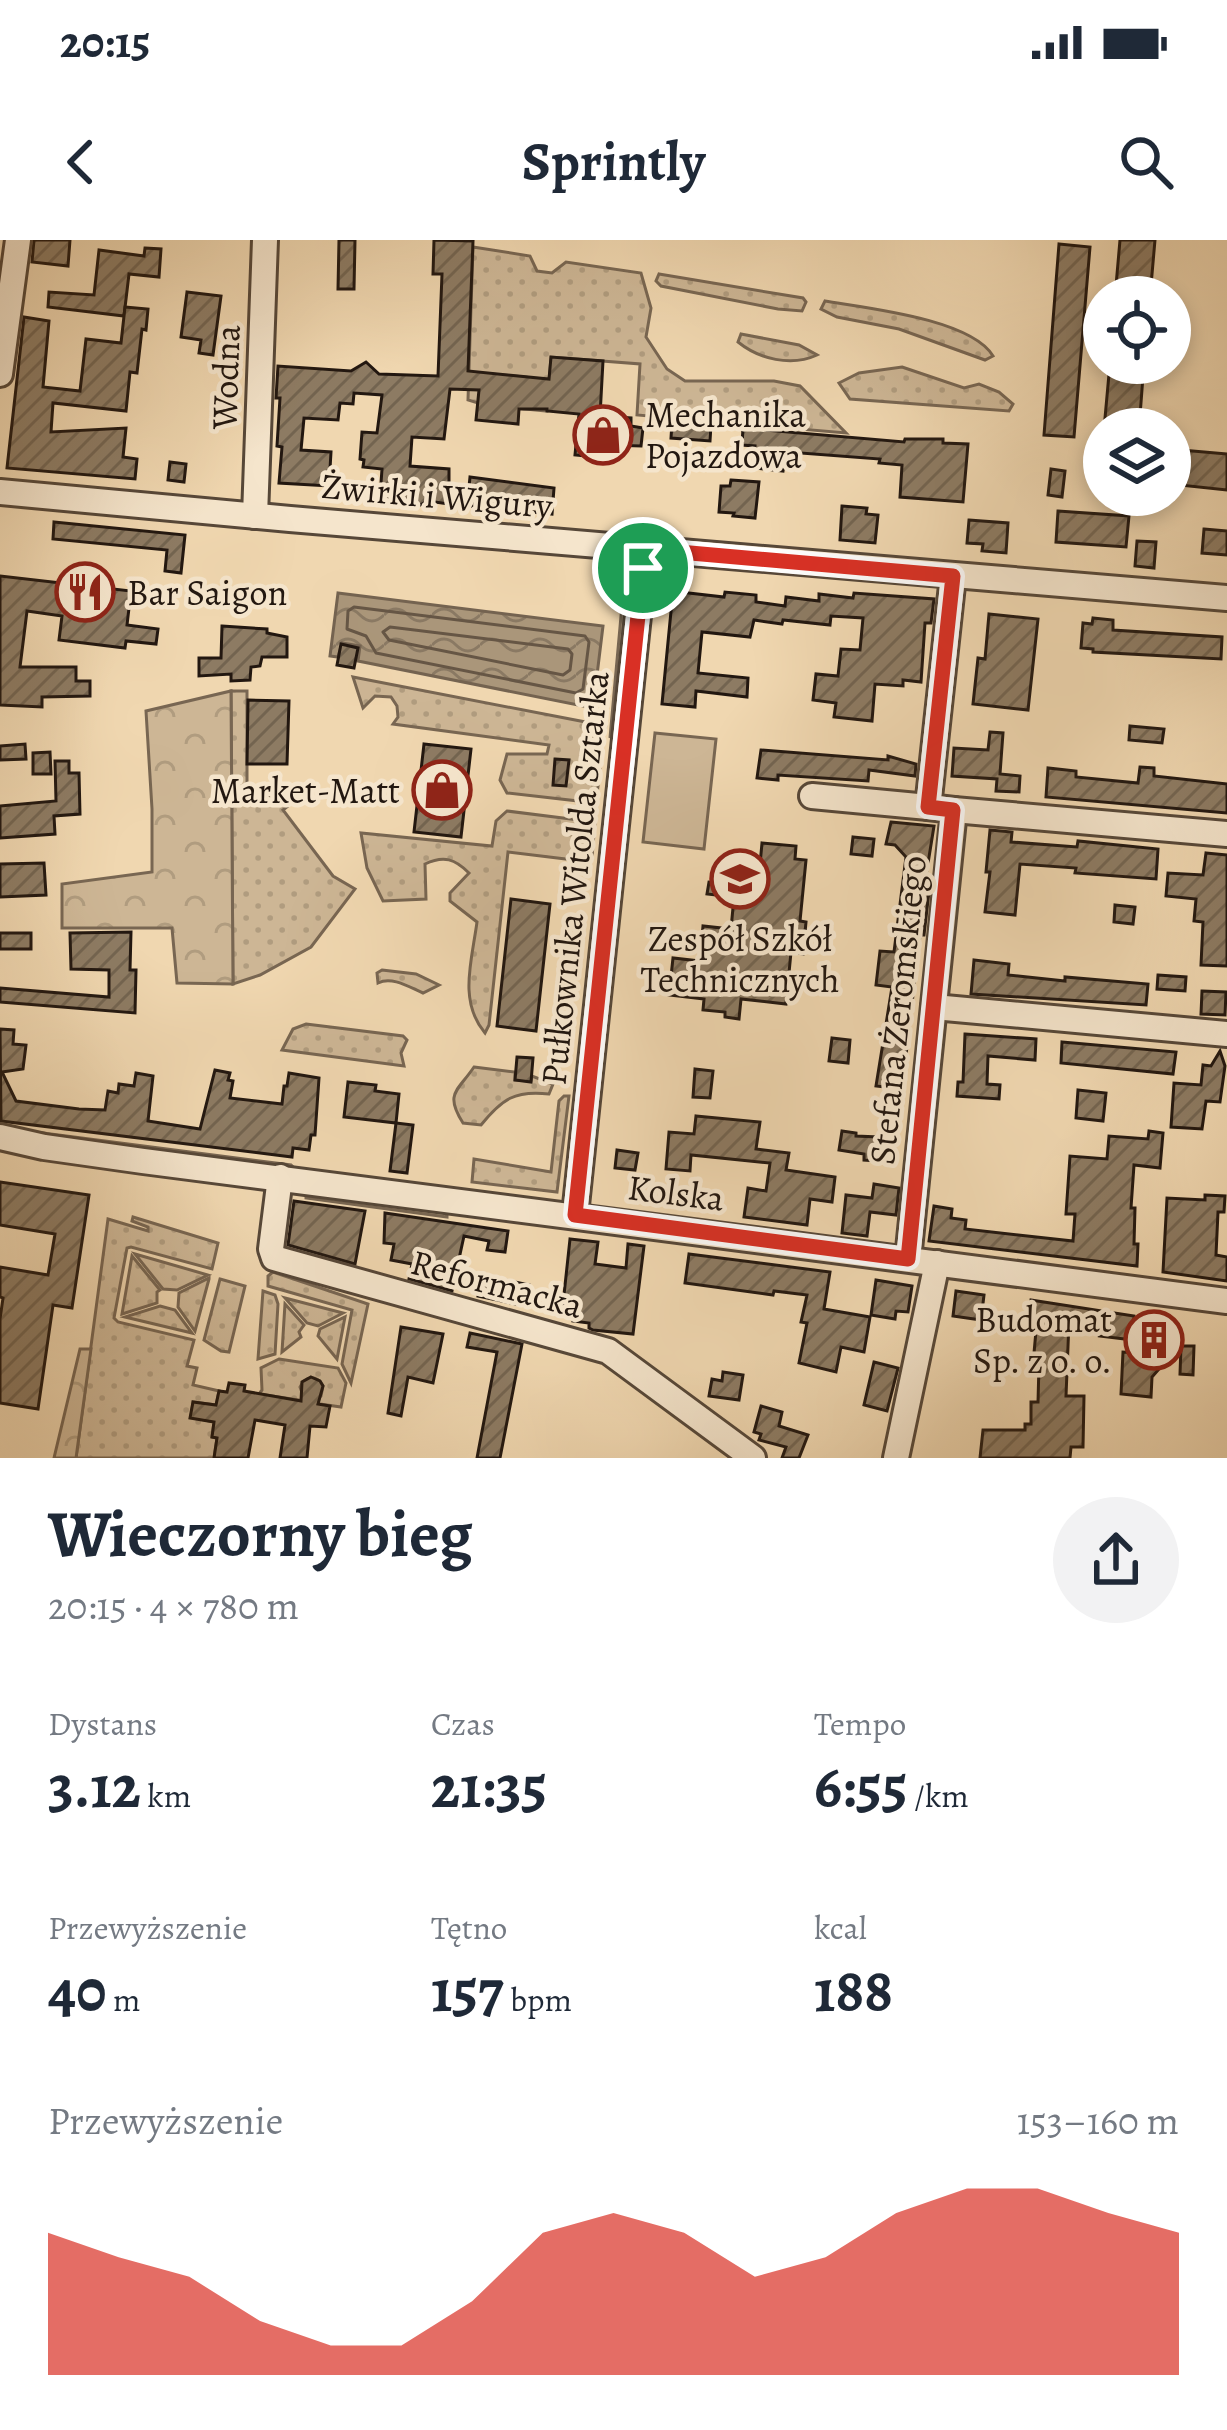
<!DOCTYPE html>
<html lang="pl">
<meta charset="utf-8">
<style>
body{margin:0;font-family:Alegreya,serif;background:#f2f2f3;color:#1f2937;height:100vh;display:flex;flex-direction:column;font-size:45px;white-space:nowrap}
*{box-sizing:border-box;margin:0}
p{font-size:39px;color:#747a83}
.icon{flex:none;width:66px;height:66px;fill:none;stroke:currentColor;stroke-width:2;stroke-linecap:round;stroke-linejoin:round}
.map{position:relative;height:1218px;overflow:hidden}
.panel{display:flex;flex-direction:column;background:#fff;flex:1}
.panel>*{flex:none}
.buttons{position:absolute;left:1083px;top:36px;display:grid;gap:24px}
.buttons a{display:grid;place-items:center;width:108px;height:108px;border-radius:50%;background:#fff;box-shadow:0 6px 18px #0003;font-size:60px}
.pin{position:absolute;display:grid;place-items:center;width:102px;height:102px;color:#fff;margin:-51px;border:6px solid #fff;border-radius:50%;box-shadow:0 3px 12px #0007}
.round{display:grid;place-items:center;flex:none;width:126px;height:126px;border-radius:63px;background:#f2f2f3}
.headline{display:flex;align-items:center;justify-content:space-between;height:204px;padding:0 48px}
h1{font-size:66px;font-weight:700;line-height:90px}
.stats{display:grid;grid-template-columns:repeat(3,1fr);gap:18px;height:204px;padding:12px 48px}
.stats div{display:grid;align-content:center}
.stats b{font-size:60px;font-weight:700}
.stats small{font-size:33px;font-weight:400}
.stats p{font-size:33px}
.chart{height:336px;padding:24px 48px}
.chart p{display:flex;justify-content:space-between}
.chart svg{width:100%;height:216px;margin-top:12px;fill:#d93025;opacity:.7}
.status{display:flex;justify-content:space-between;align-items:center;height:84px;padding:0 60px;background:#fff;direction:ltr}
.status svg{height:33px;fill:currentColor}
header{display:flex;justify-content:space-between;align-items:center;height:156px;padding:0 48px;background:#fff;font-size:54px;font-weight:700}
.map>svg:first-child{display:block}
</style>
<div class="status"><b>20:15</b><svg viewBox="0 0 49 12"><path d="M0 12V9h3v3zM5 12V6h3v6zM10 12V3h3v9zM15 12V0h3v12zM26 1h20v11H26zM47 4h2v5h-2z"/></svg></div>
<header><svg class="icon" aria-label="back" viewBox="0 0 24 24"><path d="M15 5l-7 7 7 7"/></svg>Sprintly<svg class="icon" aria-label="search" viewBox="0 0 24 24"><circle cx="10" cy="10" r="6"/><path d="M15 15l6 6"/></svg></header>
<div class="map">
<svg width="1227" height="1218" viewBox="0 0 1227 1218">
<defs>
<pattern id="grass-dots" width="8" height="8" patternUnits="userSpaceOnUse" patternTransform="scale(3)"><rect width="8" height="8" fill="#cdb695"/><path d="M2 2h.1M6 6h.1" fill="none" stroke="#b09c7f" stroke-width="1.8" stroke-linecap="round"/></pattern>
<pattern id="forest-crowns" width="20" height="18" patternUnits="userSpaceOnUse" patternTransform="scale(3)"><rect width="20" height="18" fill="#cdb695"/><path d="M2 6a3 3 0 1 1 6 0M12 15a3 3 0 1 1 6 0" fill="none" stroke="#b09c7f"/></pattern>
<pattern id="water-waves" width="16" height="10" patternUnits="userSpaceOnUse" patternTransform="scale(3)"><rect width="16" height="10" fill="#aa967a"/><path d="M0 5q4-4 8 0t8 0" fill="none" stroke="#8a7963"/></pattern>
<pattern id="building-hatch" width="6" height="6" patternUnits="userSpaceOnUse" patternTransform="scale(3)"><rect width="6" height="6" fill="#8d7b63"/><path d="M-1 1l2-2M0 6l6-6M5 7l2-2" fill="none" stroke="#736450"/></pattern>
</defs>
<rect width="100%" height="100%" fill="#f0d7b0"/>
<filter id="stains"><feTurbulence type="fractalNoise" baseFrequency=".00167" numOctaves="4"/><feColorMatrix values="0 0 0 0 .2 0 0 0 0 .09 0 0 0 0 .02 0 0 0 .5 -.17"/></filter>
<radialGradient id="worn" r=".72"><stop offset=".6" stop-color="#630" stop-opacity="0"/><stop offset="1" stop-color="#630" stop-opacity=".3"/></radialGradient>
<!-- grass -->
<g fill="url(#grass-dots)" stroke="#786652" stroke-width="3">
<path d="M473,7L530,16L537,31L552,33L566,22L641,33L651,68L646,97L667,129L685,141H774L800,146L846,193L637,175L640,124L551,117L547,171L524,169L526,137L491,134L488,166L468,160Z"/>
<path d="M659,34L803,58L806,62L802,71L778,69L661,46L656,41Z"/>
<path d="M825,61C866,68 971,79 993,116L985,120L899,89L837,77L821,69Z"/>
<path d="M741,94L799,105L817,115C791,127 759,119 738,102Z"/>
<path d="M902,127L964,148L979,144L999,152L1013,164L1009,171L850,159L839,143L859,133Z"/>
<path d="M608,328L625,331L628,336L614,490L610,498L624,343Z"/>
<path d="M353,437L606,486L599,504L583,509L584,521L600,529L596,563L507,553L500,540L507,514H547L549,505L393,484L398,477L397,466L391,457L375,456L363,468Z"/>
<path d="M231,451H247V554L298,558L283,570L333,636L355,649L311,707L260,735L233,744Z"/>
<path d="M507,571L595,582L592,617L574,616V620L508,612L489,785L485,793C458,761 472,720 477,682L450,661V653L469,633C455,619 444,615 425,624L426,659L383,661L367,628L361,593L492,606L496,581Z"/>
<path d="M382,730L416,734L439,745L423,753C409,747 392,736 378,743L377,733Z"/>
<path d="M306,784L403,796L407,800L401,813L404,826L282,810L293,789Z"/>
<path d="M474,827L515,832V840L531,841L532,836L553,844L549,854C515,850 502,859 481,885L463,883C444,853 458,851 474,827Z"/>
<path d="M564,856H569L557,952L472,942L474,919L551,932L559,861Z"/>
<path d="M12,889L291,925L296,930L5,892Z"/>
<path d="M306,954L447,973V977L306,958Z"/>
<path d="M133,977L218,1003L212,1029L131,1007L127,1008L114,1078L118,1082L194,1100L187,1126L197,1128L193,1145L219,1151L216,1165L193,1162L191,1177L214,1182L212,1197L217,1198L214,1218H76L108,979L148,991V987L132,981Z"/>
<path d="M135,1014L208,1035L177,1050L163,1049Z"/>
<path d="M132,1016L160,1050L157,1052V1063L122,1074Z"/>
<path d="M273,1032L368,1064L351,1143L342,1124L352,1070L268,1046V1036Z"/>
<path d="M209,1038V1039L195,1091L178,1067L179,1053Z"/>
<path d="M220,1039L245,1046L229,1112L221,1111L204,1100Z"/>
<path d="M263,1051L275,1055L278,1064L275,1114L258,1119Z"/>
<path d="M285,1058L343,1073L318,1086L307,1083Z"/>
<path d="M285,1064L304,1085L299,1092L301,1097L282,1112Z"/>
<path d="M160,1066L175,1070L192,1093L125,1077Z"/>
<path d="M345,1077L337,1119L318,1096L320,1089Z"/>
<path d="M279,1119L338,1128L346,1143L341,1167L313,1163L321,1156L323,1146C317,1135 305,1135 300,1147L305,1161L259,1154L262,1150L261,1128Z"/>
</g>
<!-- forest -->
<g fill="url(#forest-crowns)" stroke="#786652" stroke-width="3">
<path d="M231,451L233,744L177,743L172,688H62V644L152,632V569L146,471Z"/>
<path d="M80,1109H91L76,1218H54Z"/>
</g>
<!-- pitch -->
<path fill="#cdb695" stroke="#786652" stroke-width="3" d="M655,493L716,499L704,609L643,602Z"/>
<!-- water -->
<path fill="url(#water-waves)" stroke="#746350" stroke-width="3" d="M338,353L603,386L593,468L358,421L360,406L342,403L338,417L330,416Z"/>
<g fill="none" stroke-linecap="round" stroke-linejoin="round">
<!-- shore -->
<g stroke="#665645" stroke-width="3">
<path d="M354,367L585,396L589,402L583,449L576,453L376,413L366,396L347,389L348,371Z"/>
<path d="M390,387L568,409L572,414L570,430L563,435L389,400L383,392Z"/>
</g>
</g>
<!-- building -->
<g fill="url(#building-hatch)" stroke="#221710" stroke-width="3">
<path d="M34,0H70L68,26L32,22Z"/>
<path d="M339,0H355L354,49H338Z"/>
<path d="M434,0L473,1L468,131L549,139L551,117L603,121L600,176L631,178V186L643,188L641,206L608,205V214L597,213V217L575,215L579,174L547,171V169H519L518,184L476,180L479,150L450,149L444,199L412,197L410,226L449,229V264L428,261L420,265L410,260L398,263L380,257L382,229L363,227L364,220L360,219L362,192L377,193L382,155L354,153L353,164L340,163L338,180L304,178L301,210L331,212L329,246L279,243L282,207L277,206L280,158H276L278,126L351,131L366,122L379,134L438,136L442,34H433Z"/>
<path d="M1120,0H1155L1150,57H1115Z"/>
<path d="M1059,4L1090,7L1074,197L1044,195Z"/>
<path d="M145,8L161,9L159,37L129,34L124,76L48,67L49,52L94,55L99,10L144,16Z"/>
<path d="M187,52L221,56L213,115L199,113L201,100L181,97Z"/>
<path d="M125,67L148,69L146,90L142,89L137,133L130,132L126,171L53,163L51,192L126,188L123,217L137,219L135,239L7,228L24,77L49,81L43,147L80,151L86,99L121,103Z"/>
<path d="M1110,123H1144L1139,189H1104Z"/>
<path d="M672,182L711,185L710,201L671,198Z"/>
<path d="M743,188L904,202L905,199H943V203L968,204L963,262L900,257L902,225L879,223L880,219L788,212L785,215L783,231L754,228L755,206L742,205Z"/>
<path d="M1170,209L1227,214V250L1170,244Z"/>
<path d="M170,222L186,224L184,242L168,240Z"/>
<path d="M1051,229L1065,231L1062,257L1048,255Z"/>
<path d="M470,237L554,248L552,274L467,266Z"/>
<path d="M731,240L759,242L755,278L733,276L734,273L719,272L721,246H730Z"/>
<path d="M842,266L867,268L866,274L878,275L875,303L840,300Z"/>
<path d="M1058,271L1129,276L1126,307L1056,302Z"/>
<path d="M969,280L1008,283L1006,313L982,311L983,304L967,303Z"/>
<path d="M54,282L185,295L181,333L165,331L167,310L53,299Z"/>
<path d="M1204,289L1227,291V315L1202,313Z"/>
<path d="M1137,301L1156,302L1154,328L1135,326Z"/>
<path d="M0,336L131,351L127,385L158,389L156,404L126,401L125,408L59,400L62,376L27,371L20,427H76V441H90V456L42,457V467L0,465Z"/>
<path d="M680,352L724,357L725,352L756,355V362L785,366L786,357L819,361V354L853,358L854,353L934,359L931,383H925L921,442L903,440V446L875,444L872,481L834,477L836,463L813,460L816,434L838,436L841,409L860,410L863,378L831,376L830,385L783,380L782,384L754,380L750,397L702,392L698,433L748,438L747,457L696,451L695,467L662,464L672,361Z"/>
<path d="M989,374L1038,379L1028,470L973,464L978,418L985,419Z"/>
<path d="M1093,378L1113,380V390L1222,397L1221,419L1093,412V409L1081,408L1083,383L1092,384Z"/>
<path d="M222,386L267,389V393L287,397V417H262L260,426L251,427L250,440L231,441V434L199,436V418H221Z"/>
<path d="M341,404L358,408L354,428L337,425Z"/>
<path d="M248,460L289,461L287,524H247Z"/>
<path d="M1130,486L1164,489L1162,503L1129,500Z"/>
<path d="M990,492L1003,493L1000,534L1020,536L1019,552L996,551L997,539L952,536L954,508L988,510Z"/>
<path d="M25,504L26,519L0,520V506Z"/>
<path d="M424,504L471,509L461,597L414,592Z"/>
<path d="M761,510L888,520V516L916,524L915,536L869,530L868,541L778,535V540L757,538Z"/>
<path d="M50,512L51,534H33V513Z"/>
<path d="M555,519L569,520L566,546L553,545Z"/>
<path d="M55,521H69V533H79L80,574L54,576L55,594L0,598V566L56,561Z"/>
<path d="M1140,527L1154,528V536L1227,544V573L1046,557L1048,528L1076,531V537L1138,543Z"/>
<path d="M891,582L934,586L925,642L930,643L924,695H920L902,849L876,846L892,747L876,745L880,711L894,712L906,617L895,605L886,604Z"/>
<path d="M990,590L1012,592L1011,602L1077,607L1078,601L1158,609L1156,639L1075,633L1076,628L1020,624L1015,675L985,672L990,632H986Z"/>
<path d="M853,597L874,599L872,616L851,614Z"/>
<path d="M762,603L796,606L795,619L806,620L800,681L806,682L803,714L791,712L786,764L741,759L739,779L725,777V772L703,770L704,759L669,755L673,718L700,721L703,686L731,689L734,657L707,654L709,642L758,646Z"/>
<path d="M1206,613L1227,615V726L1201,725L1203,682L1194,681L1196,659L1166,656L1168,633L1203,635Z"/>
<path d="M44,623L46,655L0,657V624Z"/>
<path d="M511,659L550,664L536,791L497,786Z"/>
<path d="M1115,665L1135,667L1133,684L1114,682Z"/>
<path d="M131,692L130,730H136L135,773L0,762V748L109,757V730L71,729L70,693Z"/>
<rect x="0" y="693" width="31" height="16"/>
<path d="M974,720L1009,724L1008,735L1065,741V737L1148,744L1146,765L971,754Z"/>
<path d="M1158,735L1186,737L1185,751L1157,749Z"/>
<path d="M1202,751L1226,752L1225,775L1201,774Z"/>
<path d="M0,789L14,790L13,804L26,805L23,829L2,832L16,861L79,869L105,870L108,851L118,853L119,844L134,846L136,833L153,836L148,881L200,889L215,830L230,833L228,840L233,841L230,858L282,864L284,846H287L289,833L319,838L315,895H311L309,910L293,908L292,917L1,881Z"/>
<path d="M965,794L1036,799L1035,820L988,816L987,844L1000,845L999,859L957,856L958,842H963Z"/>
<path d="M832,798L850,800L848,823L829,821Z"/>
<path d="M1062,802L1176,812L1173,834L1061,823Z"/>
<path d="M1220,811L1225,826L1220,862L1206,861L1202,889L1171,887L1174,843L1201,845L1203,825L1211,826Z"/>
<path d="M517,817L533,818L531,842L515,840Z"/>
<path d="M695,829L713,831L710,858L693,857Z"/>
<path d="M348,842L376,845L375,851L399,854L396,883L344,877Z"/>
<path d="M1078,850L1106,853L1103,881L1076,878Z"/>
<path d="M696,876L760,882L756,909L789,913L786,930L835,937L832,962L810,959L807,985L744,977L748,948L766,951L770,923L691,915L690,931L666,929L669,892L694,894Z"/>
<path d="M396,883L413,885L407,933L390,931Z"/>
<path d="M842,891L856,893V896L878,897L877,921L864,920V914L839,910Z"/>
<path d="M1149,891L1163,893L1160,928L1134,925L1131,968H1135L1134,1004H1138L1137,1026L929,1001L934,966L952,969L951,978L966,980L965,989L1073,1001L1075,974H1066L1070,916L1107,919L1109,896L1148,899Z"/>
<path d="M617,910L638,913L635,930L615,928Z"/>
<path d="M0,942L89,955L72,1068L53,1065L38,1169L0,1163V1079L3,1058L0,1057V1027L48,1035L55,994L0,985Z"/>
<path d="M874,944L899,948L896,975L870,972L867,996L842,993L846,955L872,958Z"/>
<path d="M1205,955L1225,956L1224,972H1218L1216,1015L1227,1017V1041L1163,1032L1167,958L1205,960Z"/>
<path d="M294,961L365,971L355,1024L288,1005Z"/>
<path d="M385,973L508,991L505,1012L487,1010L489,1001L464,996L452,1051L409,1039L412,1024L391,1020L394,1004L384,1003Z"/>
<path d="M570,999L598,1002L595,1024L626,1028L628,1004L644,1006L633,1094L593,1090L589,1088V1083L573,1081L575,1066L563,1064Z"/>
<path d="M689,1014L830,1032L824,1069L870,1077L864,1112L841,1107L836,1132L799,1123L807,1083L801,1082L807,1055L774,1051L773,1055L685,1043Z"/>
<path d="M482,1035L529,1045L525,1066L478,1056Z"/>
<path d="M876,1040L912,1046L908,1072L896,1071L895,1079L871,1075Z"/>
<path d="M956,1051L984,1055L981,1080L953,1076Z"/>
<path d="M1031,1060L1134,1076L1133,1100L1099,1096L1097,1085L1069,1082L1066,1156H1084L1083,1207H1071L1070,1218H980L983,1190H1025V1184H1031V1162H1038L1039,1124H1033L1036,1091L1029,1074Z"/>
<path d="M401,1087L443,1094L433,1143L408,1137L401,1176L388,1173Z"/>
<path d="M470,1093L522,1104L500,1218H477L497,1112L467,1107Z"/>
<path d="M1158,1105L1179,1106L1152,1137L1151,1157L1121,1154L1123,1112L1157,1114Z"/>
<path d="M1181,1106H1194L1193,1135L1180,1134Z"/>
<path d="M874,1122L898,1128L887,1171L864,1165Z"/>
<path d="M723,1132L743,1135L739,1160L709,1156L712,1139L722,1141Z"/>
<path d="M311,1137L320,1141L323,1146L318,1164L330,1166L326,1187L310,1186L307,1218H280L285,1185L255,1180L248,1218H214L217,1198L212,1197L214,1182L190,1178L193,1162L216,1165L219,1151L227,1152L229,1143L245,1145L244,1151L301,1161L302,1142Z"/>
<path d="M761,1166L782,1172L779,1186L808,1195L799,1218H782L786,1207L759,1200L761,1194L754,1192Z"/>
</g>
<g fill="none" stroke-linecap="round" stroke-linejoin="round">
<defs>
<g id="minor">
<path d="M0,134L18,0"/>
<path d="M0,252L290,279L1227,358"/>
<path d="M255,276L265,0"/>
<path d="M812,556L928,567"/>
<path d="M954,570L1227,594"/>
<path d="M934,767L1227,794"/>
<path d="M0,897L44,907L143,921L1227,1061"/>
<path d="M280,937L271,1009L274,1018L608,1111L753,1218"/>
<path d="M575,975L645,309"/>
<path d="M908,1019L954,570L928,567L953,336"/>
<path d="M896,1218L937,1023"/>
</g>
</defs>
<!-- minor casing -->
<use href="#minor" stroke="#564738" stroke-width="30"/>
<!-- minor -->
<use href="#minor" stroke="#f5e5cc" stroke-width="24"/>
</g>
<g fill="none" stroke-linecap="round" stroke-linejoin="round">
<defs>
<path id="route" d="M645,309L953,336L928,567L953,570L908,1019L575,975Z"/>
</defs>
<!-- route casing -->
<use href="#route" stroke="#fff" stroke-width="24"/>
<!-- route -->
<use href="#route" stroke="#d93025" stroke-width="15"/>
</g>
<!-- icons -->
<defs>
<symbol id="shop-ring" viewBox="-11 -11 22 22"><circle r="9.5" fill="#f5e5cc" stroke="#8f2418" stroke-width="1.5"/><path d="M-5-2.5h2.3a2.7 3.5 0 0 1 5.4 0H5L5.5 6h-11ZM-1.5-2.5h3a1.5 2.3 0 0 0-3 0Z" fill="#8f2418"/></symbol>
<symbol id="restaurant-ring" viewBox="-11 -11 22 22"><circle r="9.5" fill="#f5e5cc" stroke="#8f2418" stroke-width="1.5"/><path d="M-5-6h1v4h1v-4h1v4h1v-4h1v5L-1.5 .5V6h-2V.5L-5-1ZM5-6V6H3V1.5H1.5Q1.5-4 5-6Z" fill="#8f2418"/></symbol>
<symbol id="school-ring" viewBox="-11 -11 22 22"><circle r="9.5" fill="#f5e5cc" stroke="#8f2418" stroke-width="1.5"/><path d="M0-5L7-2L0 1L-7-2ZM-4 1L0 2.5L4 1V4Q0 6-4 4Z" fill="#8f2418"/></symbol>
<symbol id="building-ring" viewBox="-11 -11 22 22"><circle r="9.5" fill="#f5e5cc" stroke="#8f2418" stroke-width="1.5"/><path d="M-4-6H4V6H1V3H-1V6H-4ZM-2.5-4.3h1.7v1.8h-1.7ZM.8-4.3h1.7v1.8H.8ZM-2.5-1h1.7V.8h-1.7ZM.8-1h1.7V.8H.8Z" fill="#8f2418"/></symbol>
</defs>
<g fill-rule="evenodd">
<use href="#shop-ring" x="570" y="162" width="66" height="66"/>
<use href="#restaurant-ring" x="52" y="319" width="66" height="66"/>
<use href="#shop-ring" x="409" y="517" width="66" height="66"/>
<use href="#school-ring" x="707" y="606" width="66" height="66"/>
<use href="#building-ring" x="1121" y="1067" width="66" height="66"/>
</g>
<g text-anchor="middle" stroke-width="9" stroke-linejoin="round" paint-order="stroke">
<!-- street labels -->
<g font-size="36" fill="#221710" stroke="#f5e5cc">
<text transform="translate(225 137) rotate(-88)" y="13">Wodna</text>
<text transform="translate(437 255) rotate(5)" y="13">Żwirki i Wigury</text>
<text transform="translate(574 638) rotate(-84)" y="13">Pułkownika Witolda Sztarka</text>
<text transform="translate(897 770) rotate(-84)" y="13">Stefana Żeromskiego</text>
<text transform="translate(676 952) rotate(7)" y="13">Kolska</text>
<text transform="translate(497 1043) rotate(15)" y="13">Reformacka</text>
</g>
<!-- poi labels -->
<g font-size="36" fill="#221710" stroke="#f5e5cc" text-anchor="start">
<text x="645" y="187">Mechanika<tspan x="645" dy="41">Pojazdowa</tspan></text>
<text x="127" y="365">Bar Saigon</text>
<text x="400" y="563" text-anchor="end">Market-Matt</text>
<text x="740" y="711" text-anchor="middle">Zespół Szkół<tspan x="740" dy="41">Technicznych</tspan></text>
<text x="1112" y="1092" text-anchor="end">Budomat<tspan x="1112" dy="41">Sp. z o. o.</tspan></text>
</g>
</g>
<rect width="100%" height="100%" filter="url(#stains)"/>
<rect width="100%" height="100%" fill="url(#worn)"/>
</svg>
<div class="buttons">
<a><svg class="icon" aria-label="locate" viewBox="0 0 24 24"><circle cx="12" cy="12" r="6"/><path d="M12 2v4M12 18v4M2 12h4M18 12h4"/></svg></a>
<a><svg class="icon" aria-label="layers" viewBox="0 0 24 24"><path d="M12 4l9 5-9 5-9-5zM3 14l9 5 9-5"/></svg></a>
</div>
<div class="pin" style="left:643px;top:328px;background:#1e9e55"><svg class="icon" aria-label="arrive" viewBox="0 0 24 24"><path d="M6 21V4h12l-3 4 3 4H6"/></svg></div>
</div>
<section class="panel">
<div class="headline"><div><h1>Wieczorny bieg</h1><p>20:15 · 4 × 780 m</p></div><a class="round"><svg class="icon" aria-label="share" viewBox="0 0 24 24"><path d="M12 15V3M7 8l5-5 5 5M5 13v7h14v-7"/></svg></a></div>
<div class="stats">
<div><p>Dystans</p><b>3.12<small> km</small></b></div>
<div><p>Czas</p><b>21:35</b></div>
<div><p>Tempo</p><b>6:55<small> /km</small></b></div>
</div>
<div class="stats">
<div><p>Przewyższenie</p><b>40<small> m</small></b></div>
<div><p>Tętno</p><b>157<small> bpm</small></b></div>
<div><p>kcal</p><b>188</b></div>
</div>
<div class="chart"><p><span>Przewyższenie</span>153–160 m</p>
<svg viewBox="0 0 160 44" preserveAspectRatio="none"><path d="M0 44V15L10 20L20 24L30 33L40 38L50 38L60 29L70 15L80 11L90 15L100 24L110 20L120 11L130 6L140 6L150 11L160 15V44z"/></svg>
</div>
</section>
